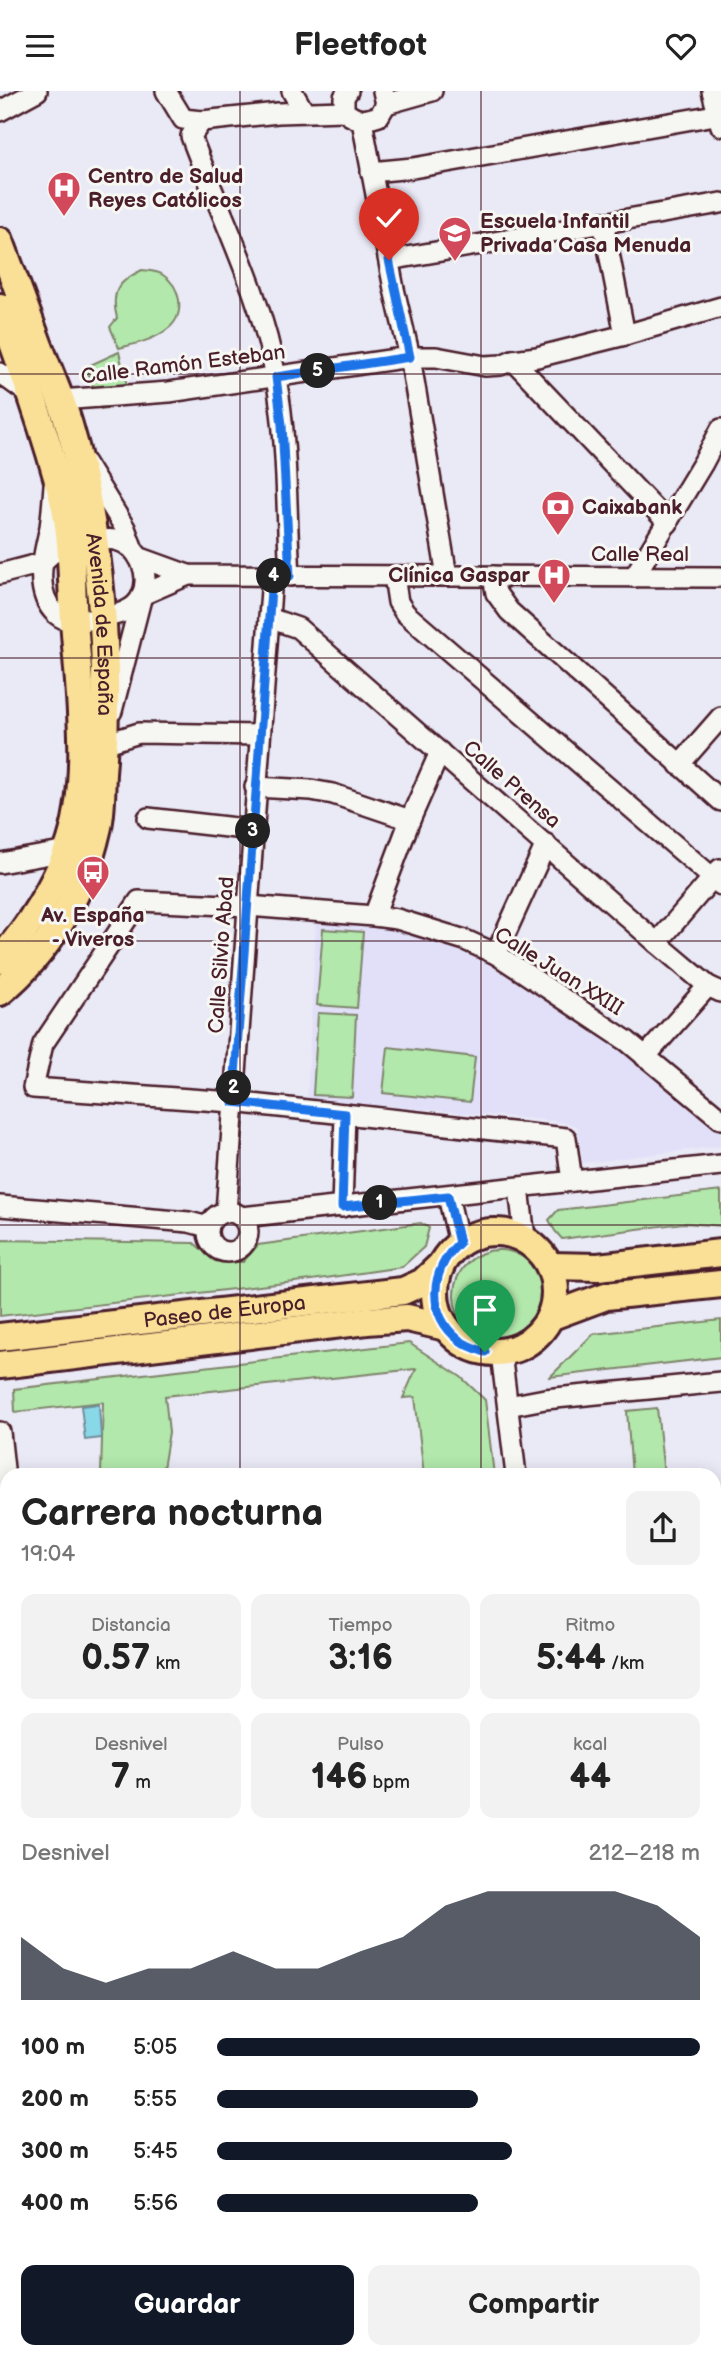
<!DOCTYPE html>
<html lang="es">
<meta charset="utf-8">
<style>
body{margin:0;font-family:"Balsamiq Sans",sans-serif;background:#f2f2f2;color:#222;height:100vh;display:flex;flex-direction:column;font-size:26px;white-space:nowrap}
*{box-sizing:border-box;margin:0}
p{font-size:23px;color:#767676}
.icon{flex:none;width:38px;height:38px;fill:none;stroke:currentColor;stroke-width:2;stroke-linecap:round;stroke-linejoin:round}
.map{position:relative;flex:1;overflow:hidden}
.panel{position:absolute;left:0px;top:1377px;width:721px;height:891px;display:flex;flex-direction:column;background:#fff;border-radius:21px 21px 0 0;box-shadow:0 4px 18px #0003}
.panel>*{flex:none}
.pin{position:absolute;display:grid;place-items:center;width:60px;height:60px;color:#fff;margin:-72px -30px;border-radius:50% 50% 50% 0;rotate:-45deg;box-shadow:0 0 7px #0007}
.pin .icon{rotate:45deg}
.km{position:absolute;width:35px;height:35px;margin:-18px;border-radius:50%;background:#222;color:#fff;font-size:19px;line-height:35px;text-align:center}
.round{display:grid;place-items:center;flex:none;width:74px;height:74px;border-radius:14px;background:#f2f2f2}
.overview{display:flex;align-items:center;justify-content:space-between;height:119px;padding:0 21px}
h1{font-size:38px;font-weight:800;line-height:52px}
.stats{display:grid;grid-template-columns:repeat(3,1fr);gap:10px;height:119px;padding:7px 21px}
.stats div{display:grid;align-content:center;border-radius:14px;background:#f2f2f2;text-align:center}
.stats b{font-size:35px;font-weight:800}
.stats small{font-size:19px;font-weight:400}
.stats p{font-size:19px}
.chart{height:196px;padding:14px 21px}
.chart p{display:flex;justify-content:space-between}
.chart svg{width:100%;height:126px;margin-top:7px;fill:#111827;opacity:.7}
.button{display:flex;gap:14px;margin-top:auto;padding:14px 21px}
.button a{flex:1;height:80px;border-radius:14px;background:#111827;color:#fff;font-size:28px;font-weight:800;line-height:80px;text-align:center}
.button a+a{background:#f2f2f2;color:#222}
ul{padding:0 21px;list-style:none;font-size:23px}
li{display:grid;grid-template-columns:112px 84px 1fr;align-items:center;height:52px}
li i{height:18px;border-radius:9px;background:#111827}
header{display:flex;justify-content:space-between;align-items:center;height:91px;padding:0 21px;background:#fff;font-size:32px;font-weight:800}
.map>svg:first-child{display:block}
</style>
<header><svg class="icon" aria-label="menu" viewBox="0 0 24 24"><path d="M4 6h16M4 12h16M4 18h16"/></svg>Fleetfoot<svg class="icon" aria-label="heart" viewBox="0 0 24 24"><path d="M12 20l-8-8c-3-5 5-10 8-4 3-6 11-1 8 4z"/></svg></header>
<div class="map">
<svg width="721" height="2267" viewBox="0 0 721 2267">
<rect width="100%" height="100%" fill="#eae9f6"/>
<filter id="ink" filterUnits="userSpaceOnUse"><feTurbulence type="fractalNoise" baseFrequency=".0143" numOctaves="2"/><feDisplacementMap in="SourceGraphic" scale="14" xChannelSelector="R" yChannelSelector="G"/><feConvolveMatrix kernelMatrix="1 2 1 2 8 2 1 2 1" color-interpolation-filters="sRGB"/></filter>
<g filter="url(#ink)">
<!-- built -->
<path fill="#e2e0f9" d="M316,831L398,833L495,871L638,970L721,1039V1055L583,1072L577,1035L555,1030L307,1008Z"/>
<!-- green -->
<g fill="#b2e8ab" stroke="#7e846b" stroke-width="2">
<path d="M142,179C148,180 157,180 163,184C180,195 186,221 170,236C155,249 138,252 119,257L110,236L117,227C110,200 119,190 142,179Z"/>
<path d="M119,261L131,312L101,318L86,276Z"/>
<path d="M323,838L363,841L357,917L317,914Z"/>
<path d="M318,922L356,924L352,1006L313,1004Z"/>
<path d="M388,956L475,966L470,1011L383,1002Z"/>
<path d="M721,1100V1135L683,1132L562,1148L555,1140L549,1129L558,1119Z"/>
<path d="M421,1132L429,1137L424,1156L402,1176L312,1189L0,1225V1149L194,1152L215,1170L243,1171L258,1154Z"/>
<circle cx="499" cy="1204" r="45"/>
<path d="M721,1229V1266L550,1286L593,1243Z"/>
<path d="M409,1252L461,1286L485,1309L494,1384H424L415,1306L403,1307L416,1278L165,1305L169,1341L162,1384H101L103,1311L15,1321L14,1298Z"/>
<path d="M657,1317L664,1384H632L627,1320Z"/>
<path d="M513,2261H595L596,2267H513Z"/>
</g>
<!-- water -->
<path fill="#89d8e7" stroke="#708e9c" stroke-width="2" d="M99,1313L101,1347L85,1349L81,1315Z"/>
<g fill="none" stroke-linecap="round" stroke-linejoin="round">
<defs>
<g id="minor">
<path d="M166,0L183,28L202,30L278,22L344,20"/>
<path d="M292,0L304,21"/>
<path d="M348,0L344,6V20C357,31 364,30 379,25L386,13L383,0"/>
<path d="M712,0L721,35"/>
<path d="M386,13L432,0"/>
<path d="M0,20L37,0"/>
<path d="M202,30L191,45C220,124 262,203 276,287C288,352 286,419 290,485"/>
<path d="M362,30L394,198L410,266L447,485"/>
<path d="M371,81L413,77L721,23"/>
<path d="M603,131L625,244"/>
<path d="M389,169L721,112"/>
<path d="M513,269L668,432"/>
<path d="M0,282L33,306"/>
<path d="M60,309L169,301L410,266H436L485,275L501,274L513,269L537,266L625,244L721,216"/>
<path d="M85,372L125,437L132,456"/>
<path d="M141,467L188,484L721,486"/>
<path d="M42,472C57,456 63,455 84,452C94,450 105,447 115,449C139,454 151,483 142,504C136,520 116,524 102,527C85,529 70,535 56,523C32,500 44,464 50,436C52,422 53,408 54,394"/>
<path d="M0,483L42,472"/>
<path d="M394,485L398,511L405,522L721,794"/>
<path d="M493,485L496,502L509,520L721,710"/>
<path d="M634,486L703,372L721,338"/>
<path d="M269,527L298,537L657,852L708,895L721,901"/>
<path d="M112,620L142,504L188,484"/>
<path d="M104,653L139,642L260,644"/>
<path d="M679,674L721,626"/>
<path d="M255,696L311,699L333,703L410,729"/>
<path d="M148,727L253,739"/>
<path d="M0,772L67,760"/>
<path d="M374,825L410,729L440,661"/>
<path d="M657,852L720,778"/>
<path d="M496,863L546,753"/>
<path d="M645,966L708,895"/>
<path d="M572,1090L566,1047L233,1011L33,997L43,953L139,810L248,815L374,825L397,828L465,849L496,863L627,950L721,1028"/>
<path d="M519,1097L525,1147"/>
<path d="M448,1105L459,1152"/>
<path d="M0,1115L189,1131L208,1136"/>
<path d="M342,1116L345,1023"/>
<path d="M226,1121L272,485"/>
<circle cx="228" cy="1141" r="20"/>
<path d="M242,1126L721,1074"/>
<path d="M501,1262L516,1384"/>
<path d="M508,1315L545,1308L721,1291"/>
<path d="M0,1341L7,1405"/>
<path d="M714,1512L721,1511"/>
<path d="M714,1750L721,1749"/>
<path d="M0,1805L7,1804"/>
<path d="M714,1981L721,1980"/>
<path d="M0,2068L7,2074"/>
<path d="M714,2217L721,2216"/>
<path d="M182,2261L185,2267"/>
<path d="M200,2261L204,2267"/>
<path d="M616,2261V2267"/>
</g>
<g id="major">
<path id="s1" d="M0,150C13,185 26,220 39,255C49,281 61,307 69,334C101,441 111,571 102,682C101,701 102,722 97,740C83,802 49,861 0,901"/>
<path d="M0,216C23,279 46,343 63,408C73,447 71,490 74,529C79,601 93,693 67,761C51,801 28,837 0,869"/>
<circle cx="495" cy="1201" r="60"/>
<path d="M551,1175L598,1176L721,1162"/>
<path d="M552,1225L606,1205L721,1193"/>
<path id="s2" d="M0,1246L403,1200L423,1191L441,1174"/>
<path d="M0,1274L367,1230L407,1227L446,1236"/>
</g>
</defs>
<!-- minor casing -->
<use href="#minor" stroke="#4a1f2b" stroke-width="24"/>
<!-- major casing -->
<use href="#major" stroke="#4a1f2b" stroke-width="32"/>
<!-- minor -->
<use href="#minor" stroke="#f6f6f2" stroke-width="19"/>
<!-- major -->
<use href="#major" stroke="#fadf96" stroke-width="26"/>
</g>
</g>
<g fill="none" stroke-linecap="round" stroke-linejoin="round" filter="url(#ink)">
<defs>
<path id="route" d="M389,169L410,266L276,286L282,334L290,485H272L233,1011L345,1023L342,1116L448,1105L459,1152C430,1179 426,1223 459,1249C467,1255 476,1258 485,1261"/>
</defs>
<!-- route casing -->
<use href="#route" stroke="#fff" stroke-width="14"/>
<!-- route -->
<use href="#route" stroke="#1a73e8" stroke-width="9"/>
</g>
<!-- grid -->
<path fill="none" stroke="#4a1f2b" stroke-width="2" stroke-opacity="0.55" d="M240,0V1384M481,0V1384M0,283H721M0,567H721M0,850H721M0,1134H721M0,1417H7M714,1417H721M0,1700H7M714,1700H721M0,1984H7M714,1984H721M240,2261V2267M481,2261V2267"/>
<!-- icons -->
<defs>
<symbol id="hospital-pin" viewBox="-11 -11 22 30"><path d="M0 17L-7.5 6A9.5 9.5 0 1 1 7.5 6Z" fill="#d1495b" stroke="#f6f6f2"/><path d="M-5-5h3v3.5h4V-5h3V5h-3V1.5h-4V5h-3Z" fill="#fff"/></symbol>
<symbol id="school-pin" viewBox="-11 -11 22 30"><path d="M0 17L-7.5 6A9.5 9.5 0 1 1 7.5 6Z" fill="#d1495b" stroke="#f6f6f2"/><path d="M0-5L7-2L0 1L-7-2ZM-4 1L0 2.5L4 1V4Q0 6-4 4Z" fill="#fff"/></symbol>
<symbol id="bank-pin" viewBox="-11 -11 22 30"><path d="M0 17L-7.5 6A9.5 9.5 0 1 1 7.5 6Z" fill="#d1495b" stroke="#f6f6f2"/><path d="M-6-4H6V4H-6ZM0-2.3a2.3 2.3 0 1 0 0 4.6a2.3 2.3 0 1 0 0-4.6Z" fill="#fff"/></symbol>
<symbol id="bus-pin" viewBox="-11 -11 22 30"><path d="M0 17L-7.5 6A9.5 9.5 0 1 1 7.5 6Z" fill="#d1495b" stroke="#f6f6f2"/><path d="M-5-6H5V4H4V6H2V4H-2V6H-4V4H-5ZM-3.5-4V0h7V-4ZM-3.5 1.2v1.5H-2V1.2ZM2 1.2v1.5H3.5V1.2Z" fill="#fff"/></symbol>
</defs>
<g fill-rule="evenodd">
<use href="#hospital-pin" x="45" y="78" width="38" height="52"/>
<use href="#school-pin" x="436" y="123" width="38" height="52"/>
<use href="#bank-pin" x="539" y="397" width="38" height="52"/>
<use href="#hospital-pin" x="535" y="465" width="38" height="52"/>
<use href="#bus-pin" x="74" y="762" width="38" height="52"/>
</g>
<g text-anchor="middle" stroke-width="6" stroke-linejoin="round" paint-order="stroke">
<!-- poi labels -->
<g font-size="21" font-weight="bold" fill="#4a1f2b" stroke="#f6f6f2" text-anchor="start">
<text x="88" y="92">Centro de Salud<tspan x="88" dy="24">Reyes Católicos</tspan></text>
<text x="480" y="137">Escuela Infantil<tspan x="480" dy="24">Privada Casa Menuda</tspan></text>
<text x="582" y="423">Caixabank</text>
<text x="530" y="491" text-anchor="end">Clínica Gaspar</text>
<text x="93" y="831" text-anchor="middle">Av. España<tspan x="93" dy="24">- Viveros</tspan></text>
</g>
<!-- street labels -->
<g font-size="21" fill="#4a1f2b" stroke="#f6f6f2">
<text transform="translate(183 273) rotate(-7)" y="7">Calle Ramón Esteban</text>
<text x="640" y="470">Calle Real</text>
<text dy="7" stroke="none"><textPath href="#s1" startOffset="399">Avenida de España</textPath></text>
<text transform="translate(512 693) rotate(41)" y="7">Calle Prensa</text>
<text transform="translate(221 864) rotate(-86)" y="7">Calle Silvio Abad</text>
<text transform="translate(559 880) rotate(32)" y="7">Calle Juan XXIII</text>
<text dy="7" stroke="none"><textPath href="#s2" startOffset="226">Paseo de Europa</textPath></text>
</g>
</g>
</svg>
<div class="pin" style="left:485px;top:1261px;background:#1e9e55"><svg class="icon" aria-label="arrive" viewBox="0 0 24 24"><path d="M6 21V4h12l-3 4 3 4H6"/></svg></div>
<div class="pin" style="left:389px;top:169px;background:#d93025"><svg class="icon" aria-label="check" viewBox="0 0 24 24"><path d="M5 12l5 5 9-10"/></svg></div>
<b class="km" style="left:380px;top:1112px">1</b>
<b class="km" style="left:234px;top:997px">2</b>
<b class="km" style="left:253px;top:740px">3</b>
<b class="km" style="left:274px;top:485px">4</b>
<b class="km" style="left:318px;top:280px">5</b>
<section class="panel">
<div class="overview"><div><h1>Carrera nocturna</h1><p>19:04</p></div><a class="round"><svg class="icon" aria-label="share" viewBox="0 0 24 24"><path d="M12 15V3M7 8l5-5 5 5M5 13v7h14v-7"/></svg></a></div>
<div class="stats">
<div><p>Distancia</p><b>0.57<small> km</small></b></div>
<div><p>Tiempo</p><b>3:16</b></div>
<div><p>Ritmo</p><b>5:44<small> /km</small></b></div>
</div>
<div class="stats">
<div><p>Desnivel</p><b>7<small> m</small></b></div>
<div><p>Pulso</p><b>146<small> bpm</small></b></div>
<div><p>kcal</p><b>44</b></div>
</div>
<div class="chart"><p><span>Desnivel</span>212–218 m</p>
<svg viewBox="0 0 160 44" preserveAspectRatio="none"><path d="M0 44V22L10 33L20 38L30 33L40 33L50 27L60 33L70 33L80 27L90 22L100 11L110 6L120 6L130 6L140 6L150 11L160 22V44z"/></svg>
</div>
<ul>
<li><b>100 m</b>5:05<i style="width:100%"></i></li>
<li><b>200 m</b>5:55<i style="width:54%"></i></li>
<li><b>300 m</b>5:45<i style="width:61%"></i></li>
<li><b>400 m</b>5:56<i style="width:54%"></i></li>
</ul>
<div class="button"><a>Guardar</a><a>Compartir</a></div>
</section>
</div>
